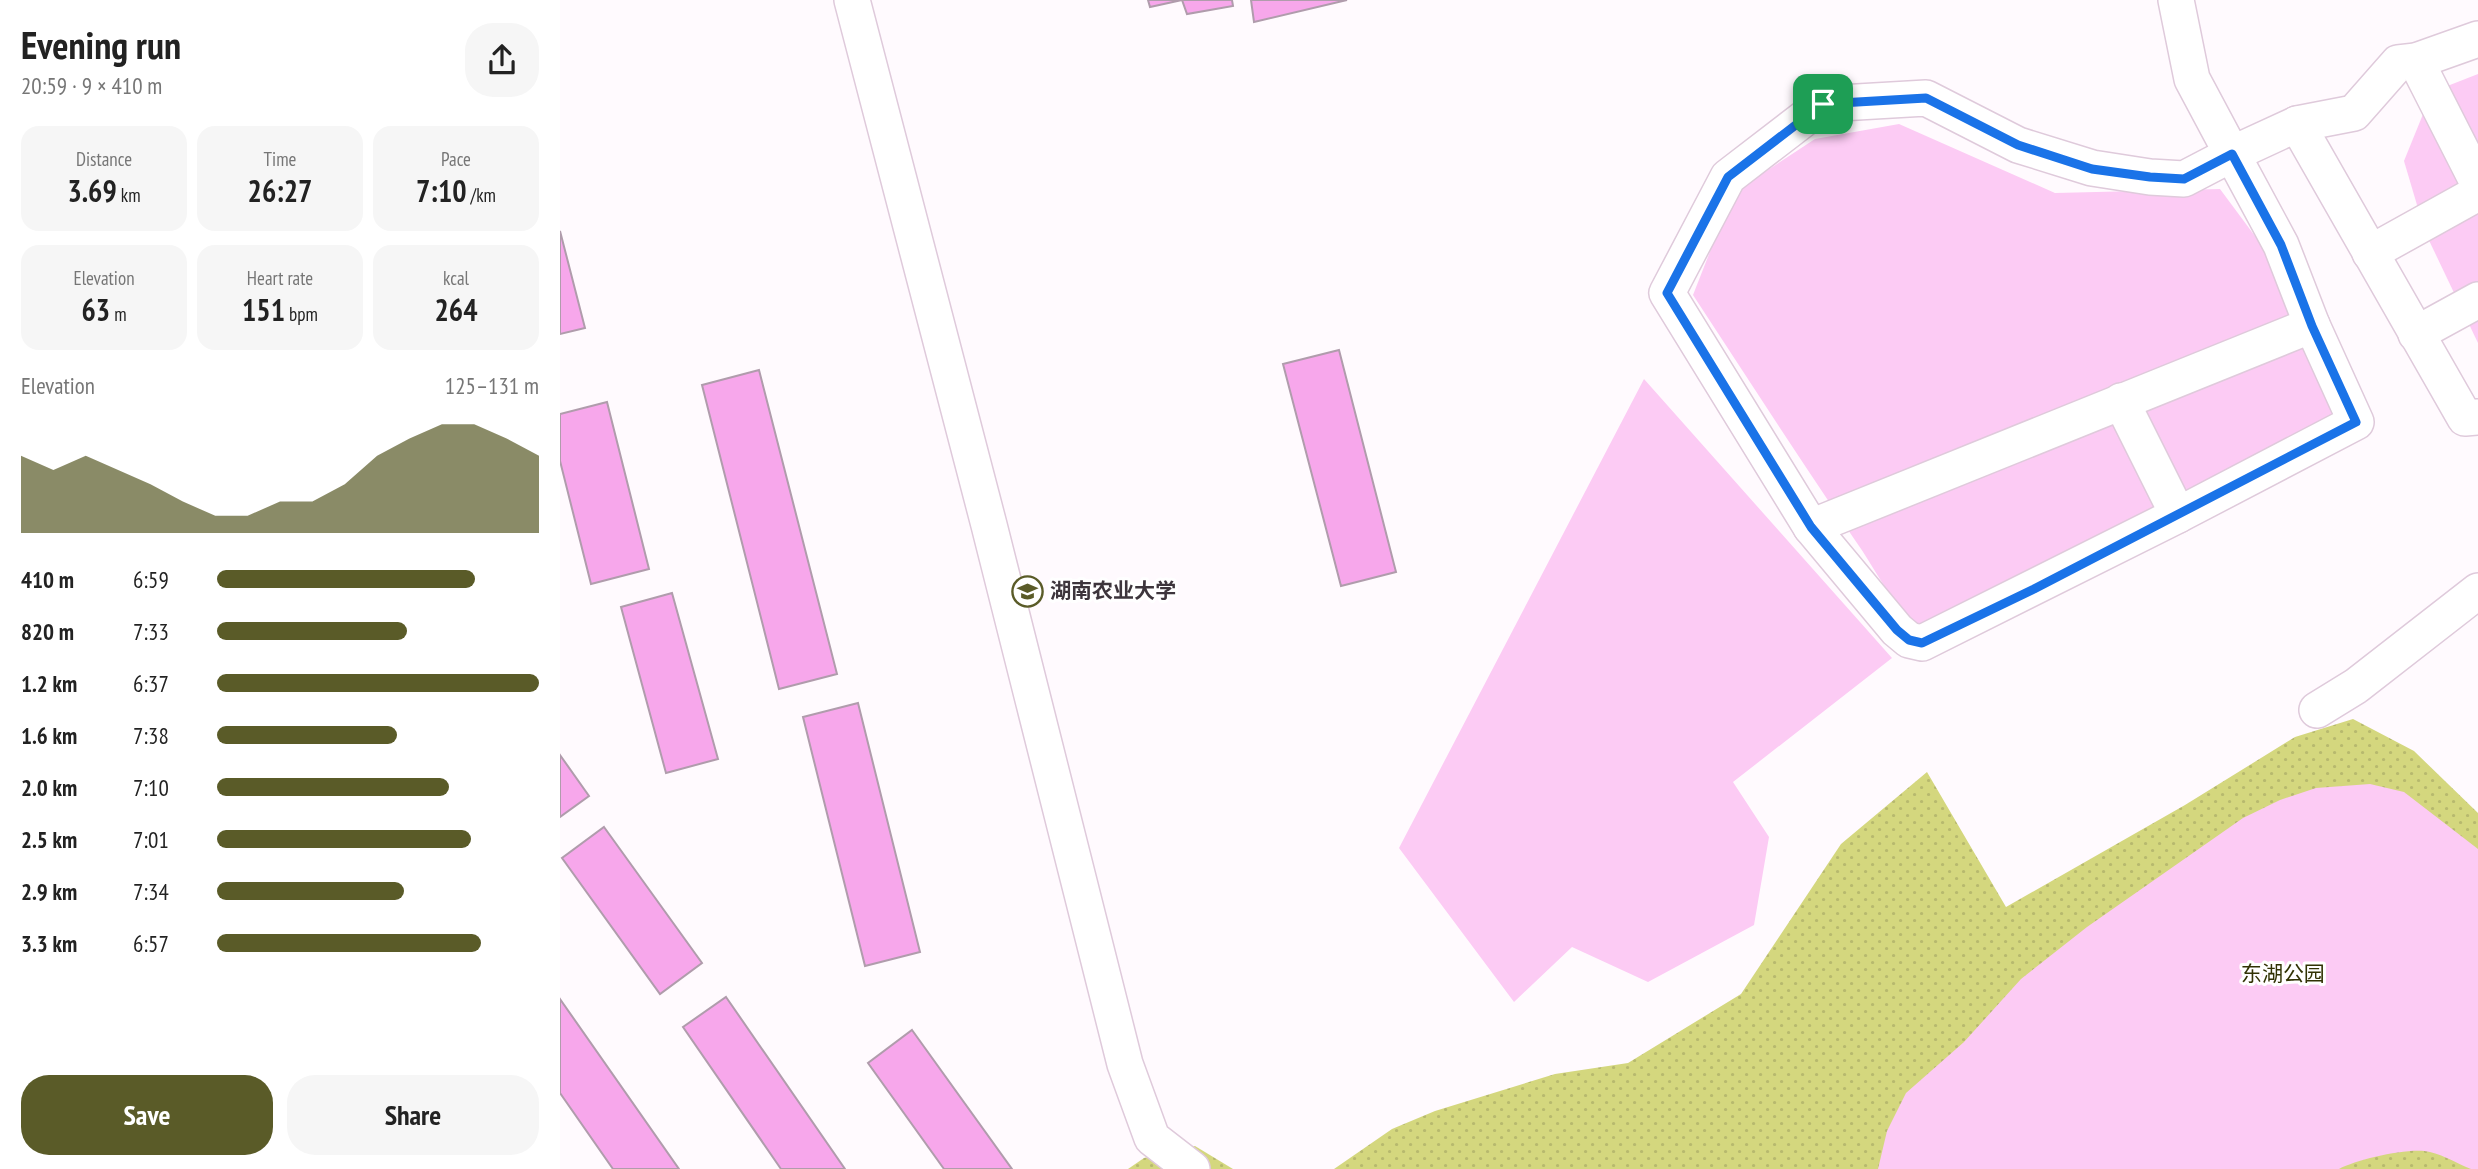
<!DOCTYPE html>
<meta charset="utf-8">
<style>
body{margin:0;font-family:"PT Sans Narrow","Noto Sans SC",sans-serif;background:#f6f6f6;color:#222;height:100vh;display:flex;flex-direction:column;font-size:26px;white-space:nowrap}
*{box-sizing:border-box;margin:0}
p{font-size:23px;color:#767676}
.icon{flex:none;width:38px;height:38px;fill:none;stroke:currentColor;stroke-width:2;stroke-linecap:round;stroke-linejoin:round}
.map{position:relative;flex:1;overflow:hidden}
.drawer{display:flex;flex-direction:column;background:#fff;width:560px}
.drawer>*{flex:none}
.pin{position:absolute;display:grid;place-items:center;width:60px;height:60px;color:#fff;margin:-30px;border-radius:14px;box-shadow:0 4px 10px #0006}
.round{display:grid;place-items:center;flex:none;width:74px;height:74px;border-radius:28px;background:#f6f6f6}
.head{display:flex;align-items:center;justify-content:space-between;height:119px;padding:0 21px}
h1{font-size:38px;font-weight:800;line-height:52px}
.stats{display:grid;grid-template-columns:repeat(3,1fr);gap:10px;height:119px;padding:7px 21px}
.stats div{display:grid;align-content:center;border-radius:18px;background:#f6f6f6;text-align:center}
.stats b{font-size:30px;font-weight:800}
.stats small{font-size:19px;font-weight:400}
.stats p{font-size:19px}
.chart{height:196px;padding:14px 21px}
.chart p{display:flex;justify-content:space-between}
.chart svg{width:100%;height:126px;margin-top:7px;fill:#5a5b28;opacity:.7}
.cta{display:flex;gap:14px;margin-top:auto;padding:14px 21px}
.cta a{flex:1;height:80px;border-radius:28px;background:#5a5b28;color:#fff;font-size:28px;font-weight:800;line-height:80px;text-align:center}
.cta a+a{background:#f6f6f6;color:#222}
ul{padding:0 21px;list-style:none;font-size:23px}
li{display:grid;grid-template-columns:112px 84px 1fr;align-items:center;height:52px}
li i{height:18px;border-radius:9px;background:#5a5b28}
main{display:flex;flex:1;min-height:0}
.map>svg:first-child{display:block}
</style>
<main>
<section class="drawer">
<div class="head"><div><h1>Evening run</h1><p>20:59 · 9 × 410 m</p></div><a class="round"><svg class="icon" aria-label="share" viewBox="0 0 24 24"><path d="M12 15V3M7 8l5-5 5 5M5 13v7h14v-7"/></svg></a></div>
<div class="stats">
<div><p>Distance</p><b>3.69<small> km</small></b></div>
<div><p>Time</p><b>26:27</b></div>
<div><p>Pace</p><b>7:10<small> /km</small></b></div>
</div>
<div class="stats">
<div><p>Elevation</p><b>63<small> m</small></b></div>
<div><p>Heart rate</p><b>151<small> bpm</small></b></div>
<div><p>kcal</p><b>264</b></div>
</div>
<div class="chart"><p><span>Elevation</span>125–131 m</p>
<svg viewBox="0 0 160 44" preserveAspectRatio="none"><path d="M0 44V17L10 22L20 17L30 22L40 27L50 33L60 38L70 38L80 33L90 33L100 27L110 17L120 11L130 6L140 6L150 11L160 17V44z"/></svg>
</div>
<ul>
<li><b>410 m</b>6:59<i style="width:80%"></i></li>
<li><b>820 m</b>7:33<i style="width:59%"></i></li>
<li><b>1.2 km</b>6:37<i style="width:100%"></i></li>
<li><b>1.6 km</b>7:38<i style="width:56%"></i></li>
<li><b>2.0 km</b>7:10<i style="width:72%"></i></li>
<li><b>2.5 km</b>7:01<i style="width:79%"></i></li>
<li><b>2.9 km</b>7:34<i style="width:58%"></i></li>
<li><b>3.3 km</b>6:57<i style="width:82%"></i></li>
</ul>
<div class="cta"><a>Save</a><a>Share</a></div>
</section>
<div class="map">
<svg width="1918" height="1169" viewBox="0 0 1918 1169">
<defs>
<pattern id="park-dots" width="8" height="8" patternUnits="userSpaceOnUse" patternTransform="scale(1.75)"><rect width="8" height="8" fill="#d4d77e"/><path d="M2 2h.1M6 6h.1" fill="none" stroke="#b7b96e" stroke-width="1.8" stroke-linecap="round"/></pattern>
</defs>
<rect width="100%" height="100%" fill="#fffafe"/>
<!-- park -->
<g fill="url(#park-dots)">
<path d="M1793,719L1854,751L1918,813V1169H774L832,1129L875,1111L995,1074L1068,1063L1181,994L1281,844L1367,772L1446,907L1625,805L1735,737Z"/>
<path d="M635,1146L673,1169H568L584,1158Z"/>
</g>
<!-- water -->
<g fill="#fccbf4">
<path d="M1918,74V343L1865,232L1844,161L1872,92Z"/>
<path d="M1339,124L1495,193L1660,189L1712,259L1787,420L1362,625C1340,618 1313,566 1299,546C1242,463 1188,379 1133,295L1173,193L1255,139Z"/>
<path d="M1084,379L1332,658L1173,782L1209,837L1194,925L1088,982L1012,947L954,1002L839,848Z"/>
<path d="M1810,784L1844,792L1918,849V1169H1911C1898,1164 1884,1155 1870,1152C1850,1147 1798,1159 1779,1169H1318L1327,1131L1346,1093L1404,1042L1461,979L1527,927L1683,818L1720,800L1756,788Z"/>
</g>
<!-- building -->
<g fill="#f7a7eb" stroke="#b09cac" stroke-width="2">
<path d="M588,0H672L673,6L627,14L622,0L590,7Z"/>
<path d="M691,0H787L694,22Z"/>
<path d="M0,231L25,328L0,334Z"/>
<path d="M779,350L836,572L781,586L723,364Z"/>
<path d="M199,370L277,674L219,689L142,385Z"/>
<path d="M47,402L89,569L31,584L0,461V414Z"/>
<path d="M112,593L158,759L106,773L61,607Z"/>
<path d="M298,703L360,952L305,966L243,717Z"/>
<path d="M0,755L29,796L0,817Z"/>
<path d="M44,827L142,963L100,994L2,858Z"/>
<path d="M166,997L285,1169H221L123,1027Z"/>
<path d="M0,999L119,1169H53L0,1093Z"/>
<path d="M352,1030L452,1169H384L308,1063Z"/>
</g>
<g fill="none" stroke-linecap="round" stroke-linejoin="round">
<defs>
<g id="minor">
<path d="M292,0L429,525L565,1064L592,1138L632,1169"/>
<path d="M1616,0L1632,79L1672,154L1737,124L1794,113L1838,63L1856,61L1918,39"/>
<path d="M1856,61L1918,183"/>
<path d="M1366,98L1458,145L1532,168L1590,177L1624,179L1672,154L1721,245L1752,325L1251,527L1107,293L1168,177L1263,104Z"/>
<path d="M1737,124L1905,418L1918,417"/>
<path d="M1810,253L1918,193"/>
<path d="M1856,334L1918,300"/>
<path d="M1618,515L1796,422L1752,325"/>
<path d="M1251,527L1337,630L1349,640L1362,643L1618,515L1561,401"/>
<path d="M1757,710L1796,686L1918,591"/>
</g>
</defs>
<!-- minor casing -->
<use href="#minor" stroke="#dfcadb" stroke-width="38"/>
<!-- minor -->
<use href="#minor" stroke="#fff" stroke-width="35"/>
</g>
<g fill="none" stroke-linecap="round" stroke-linejoin="round">
<defs>
<path id="route" d="M1366,98L1458,145L1532,169L1590,177L1624,179L1672,154L1721,245L1752,326L1796,422L1474,589L1362,643L1349,640L1337,630L1251,527L1107,293L1168,177L1263,104Z"/>
</defs>
<!-- route casing -->
<use href="#route" stroke="#fff" stroke-width="14"/>
<!-- route -->
<use href="#route" stroke="#1a73e8" stroke-width="9"/>
</g>
<!-- icons -->
<defs>
<symbol id="university-ring" viewBox="-11 -11 22 22"><circle r="9.5" fill="#fff" stroke="#5a5b28" stroke-width="1.5"/><path d="M0-5L7-2L0 1L-7-2ZM-4 1L0 2.5L4 1V4Q0 6-4 4Z" fill="#5a5b28"/></symbol>
</defs>
<g fill-rule="evenodd">
<use href="#university-ring" x="450" y="574" width="35" height="35"/>
</g>
<g text-anchor="middle" stroke-width="6" stroke-linejoin="round" paint-order="stroke">
<!-- poi labels -->
<g font-size="21" font-weight="bold" fill="#3d353c" stroke="#fff" text-anchor="start">
<text x="490" y="598">湖南农业大学</text>
</g>
<!-- park labels -->
<g font-size="21" fill="#313204" stroke="#fff">
<text x="1723" y="981">东湖公园</text>
</g>
</g>
</svg>
<div class="pin" style="left:1263px;top:104px;background:#1e9e55"><svg class="icon" aria-label="arrive" viewBox="0 0 24 24"><path d="M6 21V4h12l-3 4 3 4H6"/></svg></div>
</div>
</main>
